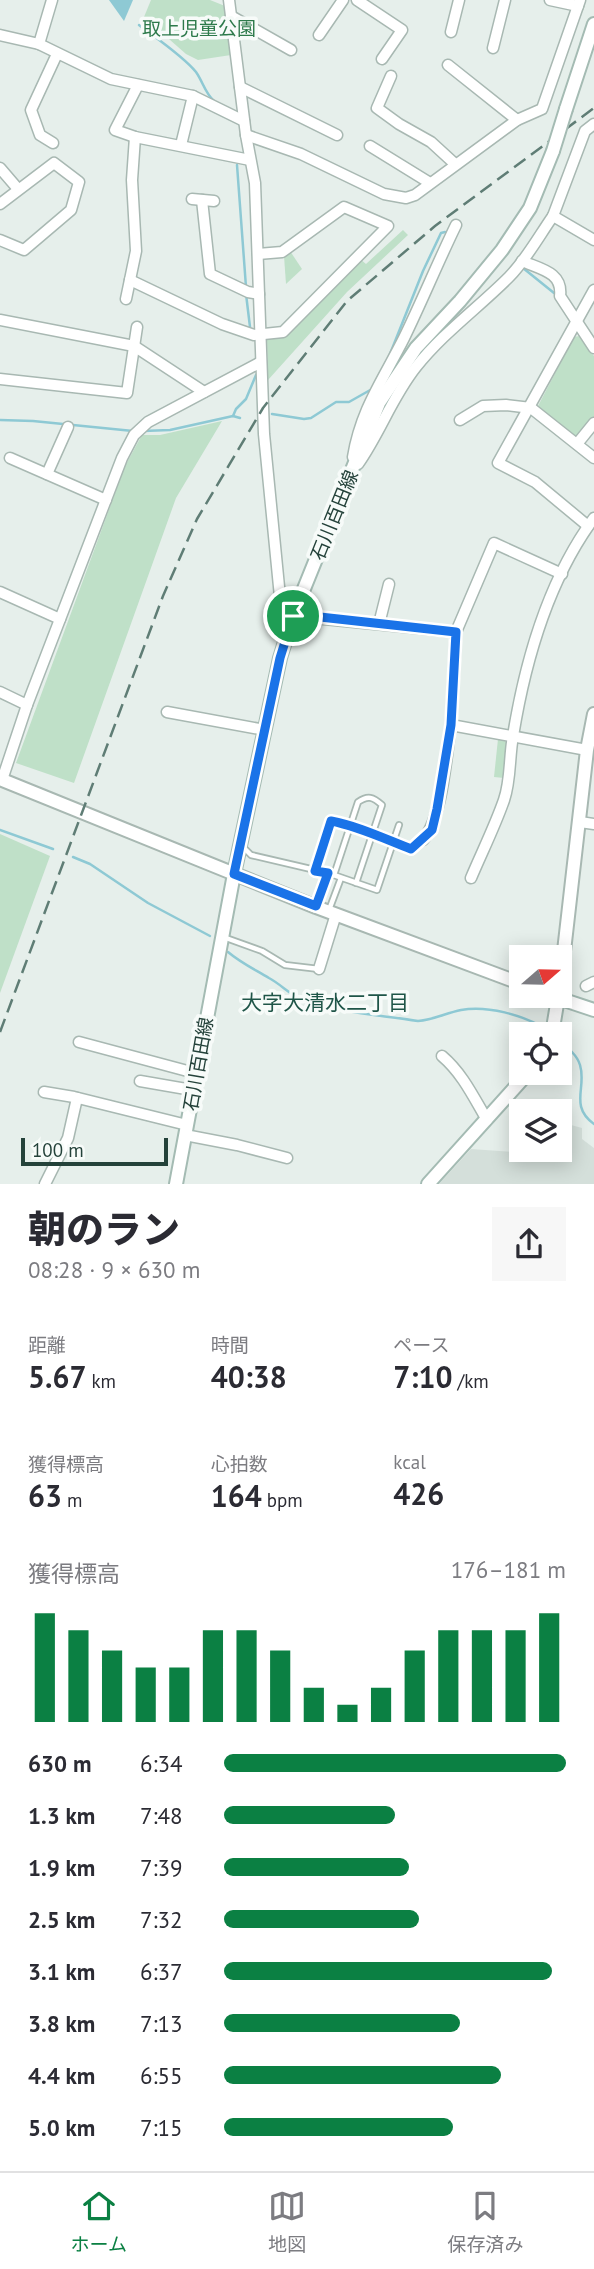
<!DOCTYPE html>
<html lang="ja">
<meta charset="utf-8">
<style>
body{margin:0;font-family:"PT Sans","Noto Sans JP",sans-serif;background:#f7f7f7;color:#2b2b33;height:100vh;display:flex;flex-direction:column;font-size:26px;white-space:nowrap}
*{box-sizing:border-box;margin:0}
p{font-size:23px;color:#7c7c81}
.icon{flex:none;width:38px;height:38px;fill:none;stroke:currentColor;stroke-width:2;stroke-linecap:round;stroke-linejoin:round}
.map{position:relative;height:1184px;overflow:hidden}
.details{display:flex;flex-direction:column;background:#fff;flex:1}
.details>*{flex:none}
.needle{width:46px;rotate:70deg}
.fabs{position:absolute;left:509px;top:945px;display:grid;gap:14px}
.fabs a{display:grid;place-items:center;width:63px;height:63px;border-radius:0px;background:#fff;box-shadow:0 4px 18px #0003;font-size:35px}
.scale{position:absolute;left:21px;bottom:18px;width:147px;box-sizing:border-box;padding-left:7px;border:4px solid #24423a;border-top:0;font-size:19px;line-height:24px;white-space:nowrap;color:#24423a;-webkit-text-stroke:5px #f7fbf9;paint-order:stroke}
.pin{position:absolute;display:grid;place-items:center;width:60px;height:60px;color:#fff;margin:-30px;border:4px solid #fff;border-radius:50%;box-shadow:0 2px 7px #0007}
.round{display:grid;place-items:center;flex:none;width:74px;height:74px;border-radius:0px;background:#f7f7f7}
.headline{display:flex;align-items:center;justify-content:space-between;height:119px;padding:0 28px}
h1{font-size:38px;font-weight:800;line-height:52px}
.metrics{display:grid;grid-template-columns:repeat(3,1fr);gap:10px;height:119px;padding:7px 28px}
.metrics div{display:grid;align-content:center}
.metrics b{font-size:30px;font-weight:800}
.metrics small{font-size:19px;font-weight:400}
.metrics p{font-size:19px}
.chart{height:196px;padding:14px 28px}
.chart p{display:flex;justify-content:space-between}
.chart svg{width:100%;height:126px;margin-top:7px;stroke:#0b8043;stroke-width:6}
ul{padding:0 28px;list-style:none;font-size:23px}
li{display:grid;grid-template-columns:112px 84px 1fr;align-items:center;height:52px}
li i{height:18px;border-radius:9px;background:#0b8043}
.tab-bar{display:flex;justify-content:space-around;align-items:center;height:98px;border-top:2px solid #e1e1e2;background:#fff;font-size:19px;color:#7c7c81}
.tab-bar a{display:grid;justify-items:center;gap:4px}
.tab-bar .selected{color:#0b8043}
.map>svg:first-child{display:block}
</style>
<div class="map">
<svg width="594" height="1184" viewBox="0 0 594 1184">
<rect width="100%" height="100%" fill="#e6efeb"/>
<!-- built -->
<path fill="#d4dfda" d="M560,1122L582,1128V1139L594,1148V1184H439L471,1149L556,1155V1150H560Z"/>
<!-- green -->
<g fill="#bfe0c8">
<path d="M151,0H210L225,6L231,55L198,60L186,54L144,17Z"/>
<path d="M403,230L408,235L347,292L268,380L267,340L270,336H285L360,259L366,264Z"/>
<path d="M290,251L302,269L286,284L284,256Z"/>
<path d="M579,336L594,356V419L579,436H575L538,406L574,337Z"/>
<path d="M222,421L176,498L74,783L16,763L125,466L142,435H160Z"/>
<path d="M498,739L504,740L508,745L504,778L494,777Z"/>
<path d="M0,834L50,856L0,993Z"/>
</g>
<!-- water -->
<path fill="#8ec9d4" d="M109,0H133L124,21Z"/>
<g fill="none" stroke-linecap="round" stroke-linejoin="round">
<!-- stream -->
<g stroke="#8ec9d4" stroke-width="2.5">
<path d="M139,25C156,38 183,56 196,72C203,82 205,93 214,101"/>
<path d="M237,165L246,287"/>
<path d="M523,268L554,293"/>
<path d="M246,294L250,327"/>
<path d="M388,359L423,271L441,233L445,232"/>
<path d="M272,414L304,419L311,418L336,402H349L372,389"/>
<path d="M233,416L236,409L246,399L256,375"/>
<path d="M0,420L33,421L133,431"/>
<path d="M143,431L170,430L233,416L240,418"/>
<path d="M0,830L53,849"/>
<path d="M73,857L90,864L148,903L210,936"/>
<path d="M228,952C241,963 254,969 269,978C282,985 291,996 305,1001C341,1013 381,1015 418,1021C433,1020 446,1013 461,1010C487,1005 523,1015 546,1029"/>
<path d="M561,1043C569,1049 577,1055 580,1065C587,1087 569,1106 594,1124"/>
</g>
<defs>
<g id="service">
<path d="M242,846L251,855L328,873L377,890L399,825"/>
<path d="M315,871L331,821C358,826 385,839 411,849L423,840"/>
<path d="M334,875L358,802C368,795 373,797 382,805L356,883"/>
<path d="M316,906L328,873"/>
<path d="M329,910L341,878"/>
<path d="M226,938L262,951L285,965L319,969"/>
</g>
<g id="minor">
<path d="M229,0L246,135L255,183L264,434L281,607L293,616L456,632"/>
<path d="M357,0L402,30L382,59"/>
<path d="M550,0L578,6"/>
<path d="M231,16L291,50"/>
<path d="M451,32L459,0"/>
<path d="M0,35L39,44L111,79L193,96L244,121"/>
<path d="M319,35L343,0"/>
<path d="M39,44L52,0"/>
<path d="M493,48L505,0"/>
<path d="M448,65L517,120"/>
<path d="M391,76L377,108L399,124L431,142L455,164"/>
<path d="M138,85L115,130L135,137L250,160"/>
<path d="M240,87L337,135"/>
<path d="M594,124L585,131L553,216L594,240"/>
<path d="M246,135L301,154L384,194L406,198L415,195L517,120L542,109L580,0"/>
<path d="M53,143L40,135L31,110L57,54"/>
<path d="M181,145L193,96"/>
<path d="M370,146L430,183"/>
<path d="M0,168L18,189"/>
<path d="M192,199L214,201"/>
<path d="M202,200L210,274L248,292L259,294"/>
<path d="M0,204L54,163L79,182L71,210L24,250L0,240"/>
<path d="M522,261C540,269 563,272 560,296L594,348"/>
<path d="M130,280L222,324L254,335L283,332L388,226L344,207L282,252L258,254"/>
<path d="M126,299L136,251L132,180L135,137"/>
<path d="M0,320L134,346L204,392"/>
<path d="M0,379L127,393L137,327"/>
<path d="M460,420L483,406L506,405L531,408L594,458"/>
<path d="M577,444L594,423"/>
<path d="M353,457C361,409 383,380 404,338C422,301 438,262 456,225"/>
<path d="M10,458L106,500"/>
<path d="M358,464C380,433 392,397 416,367C443,333 478,308 509,277C526,260 539,236 553,216"/>
<path d="M47,474L68,427"/>
<path d="M588,526L535,482L498,463L594,290"/>
<path d="M562,574L494,543L456,632L451,725L587,750"/>
<path d="M0,592L60,619"/>
<path d="M379,624L389,584"/>
<path d="M0,692L27,705"/>
<path d="M167,712L265,730"/>
<path d="M2,780L27,705L122,458L134,435L148,422L261,362"/>
<path d="M580,822L594,824"/>
<path d="M423,840C443,816 446,756 451,725"/>
<path d="M471,878C482,852 495,826 504,800C511,780 509,757 513,736C525,662 549,579 594,518"/>
<path d="M319,969L336,914"/>
<path d="M586,986L594,982"/>
<path d="M79,1042L195,1073"/>
<path d="M442,1056C462,1073 473,1096 487,1120"/>
<path d="M140,1081L192,1090"/>
<path d="M44,1092L74,1097L187,1125"/>
<path d="M185,1135L237,1145L287,1158"/>
<path d="M45,1184L68,1138L77,1098"/>
</g>
<g id="tertiary">
<path d="M0,779L316,907L522,984"/>
<path d="M560,986L587,750L594,714"/>
</g>
<g id="secondary">
<path d="M566,109L594,24"/>
<path d="M552,1034L558,998L594,1010"/>
<path d="M176,1184L234,874L280,658L293,616L379,403L416,348L460,301L502,250L530,208L553,151"/>
<path d="M428,1184L528,1073"/>
</g>
</defs>
<!-- service casing -->
<use href="#service" stroke="#a8b8b2" stroke-width="8"/>
<!-- minor casing -->
<use href="#minor" stroke="#a8b8b2" stroke-width="13"/>
<!-- tertiary casing -->
<use href="#tertiary" stroke="#a8b8b2" stroke-width="16"/>
<!-- secondary casing -->
<use href="#secondary" stroke="#a4bbb3" stroke-width="16"/>
<!-- service -->
<use href="#service" stroke="#fff" stroke-width="4.5"/>
<!-- minor -->
<use href="#minor" stroke="#fff" stroke-width="10"/>
<!-- tertiary -->
<use href="#tertiary" stroke="#fff" stroke-width="12"/>
<!-- secondary -->
<use href="#secondary" stroke="#fff" stroke-width="12"/>
<!-- rail -->
<path stroke="#5f7d75" stroke-width="2.5" stroke-dasharray="14 7" stroke-linecap="butt" d="M0,1032L163,596L197,519L263,408L347,301L435,226L594,108"/>
<defs>
<path id="secondary-bridge" d="M553,151L566,109"/>
</defs>
<!-- secondary-bridge casing -->
<use href="#secondary-bridge" stroke="#a4bbb3" stroke-width="16" stroke-linecap="butt"/>
<!-- secondary-bridge -->
<use href="#secondary-bridge" stroke="#fff" stroke-width="12"/>
</g>
<g fill="none" stroke-linecap="round" stroke-linejoin="round">
<defs>
<path id="route" d="M302,615L456,632L451,725L437,809L432,830L411,849C385,839 358,826 331,821L315,871L328,873L316,906L234,874L280,658L293,616Z"/>
</defs>
<!-- route casing -->
<use href="#route" stroke="#fff" stroke-width="14"/>
<!-- route -->
<use href="#route" stroke="#1a73e8" stroke-width="9"/>
</g>
<g text-anchor="middle" stroke-width="7" stroke-linejoin="round" paint-order="stroke">
<!-- park labels -->
<g font-size="19" fill="#2d7a4b" stroke="#f7fbf9">
<text x="199" y="35">取上児童公園</text>
</g>
<!-- street labels -->
<g font-size="19" fill="#24423a" stroke="#f7fbf9">
<text transform="translate(334 515) rotate(-68)" y="7">石川百田線</text>
<text transform="translate(198 1064) rotate(-80)" y="7">石川百田線</text>
</g>
<!-- neighbourhood labels -->
<g font-size="21" fill="#1f5548" stroke="#f7fbf9">
<text x="325" y="1010">大字大清水二丁目</text>
</g>
</g>
</svg>
<div class="fabs">
<a><svg class="needle" viewBox="-14 -14 28 28"><path d="M0-13l5 13h-10z" fill="#e53935"/><path d="M0 13l5-13h-10z" fill="#7c7c81"/></svg></a>
<a><svg class="icon" aria-label="locate" viewBox="0 0 24 24"><circle cx="12" cy="12" r="6"/><path d="M12 2v4M12 18v4M2 12h4M18 12h4"/></svg></a>
<a><svg class="icon" aria-label="layers" viewBox="0 0 24 24"><path d="M12 4l9 5-9 5-9-5zM3 14l9 5 9-5"/></svg></a>
</div>
<div class="scale">100 m</div>
<div class="pin" style="left:293px;top:616px;background:#1e9e55"><svg class="icon" aria-label="arrive" viewBox="0 0 24 24"><path d="M6 21V4h12l-3 4 3 4H6"/></svg></div>
</div>
<section class="details">
<div class="headline"><div><h1>朝のラン</h1><p>08:28 · 9 × 630 m</p></div><a class="round"><svg class="icon" aria-label="share" viewBox="0 0 24 24"><path d="M12 15V3M7 8l5-5 5 5M5 13v7h14v-7"/></svg></a></div>
<div class="metrics">
<div><p>距離</p><b>5.67<small> km</small></b></div>
<div><p>時間</p><b>40:38</b></div>
<div><p>ペース</p><b>7:10<small> /km</small></b></div>
</div>
<div class="metrics">
<div><p>獲得標高</p><b>63<small> m</small></b></div>
<div><p>心拍数</p><b>164<small> bpm</small></b></div>
<div><p>kcal</p><b>426</b></div>
</div>
<div class="chart"><p><span>獲得標高</span>176–181 m</p>
<svg viewBox="0 0 160 44" preserveAspectRatio="none"><path d="M5 44V6M15 44V12M25 44V19M35 44V25M45 44V25M55 44V12M65 44V12M75 44V19M85 44V32M95 44V38M105 44V32M115 44V19M125 44V12M135 44V12M145 44V12M155 44V6"/></svg>
</div>
<ul>
<li><b>630 m</b>6:34<i style="width:100%"></i></li>
<li><b>1.3 km</b>7:48<i style="width:50%"></i></li>
<li><b>1.9 km</b>7:39<i style="width:54%"></i></li>
<li><b>2.5 km</b>7:32<i style="width:57%"></i></li>
<li><b>3.1 km</b>6:37<i style="width:96%"></i></li>
<li><b>3.8 km</b>7:13<i style="width:69%"></i></li>
<li><b>4.4 km</b>6:55<i style="width:81%"></i></li>
<li><b>5.0 km</b>7:15<i style="width:67%"></i></li>
</ul>
</section>
<nav class="tab-bar">
<a class="selected"><svg class="icon" aria-label="home" viewBox="0 0 24 24"><path d="M3 11l9-7 9 7M6 9v11h12V9"/></svg>ホーム</a>
<a><svg class="icon" aria-label="map" viewBox="0 0 24 24"><path d="M3 6l6-2 6 2 6-2v14l-6 2-6-2-6 2zM9 4v14M15 6v14"/></svg>地図</a>
<a><svg class="icon" aria-label="saved" viewBox="0 0 24 24"><path d="M7 4h10v16l-5-4-5 4z"/></svg>保存済み</a>
</nav>
